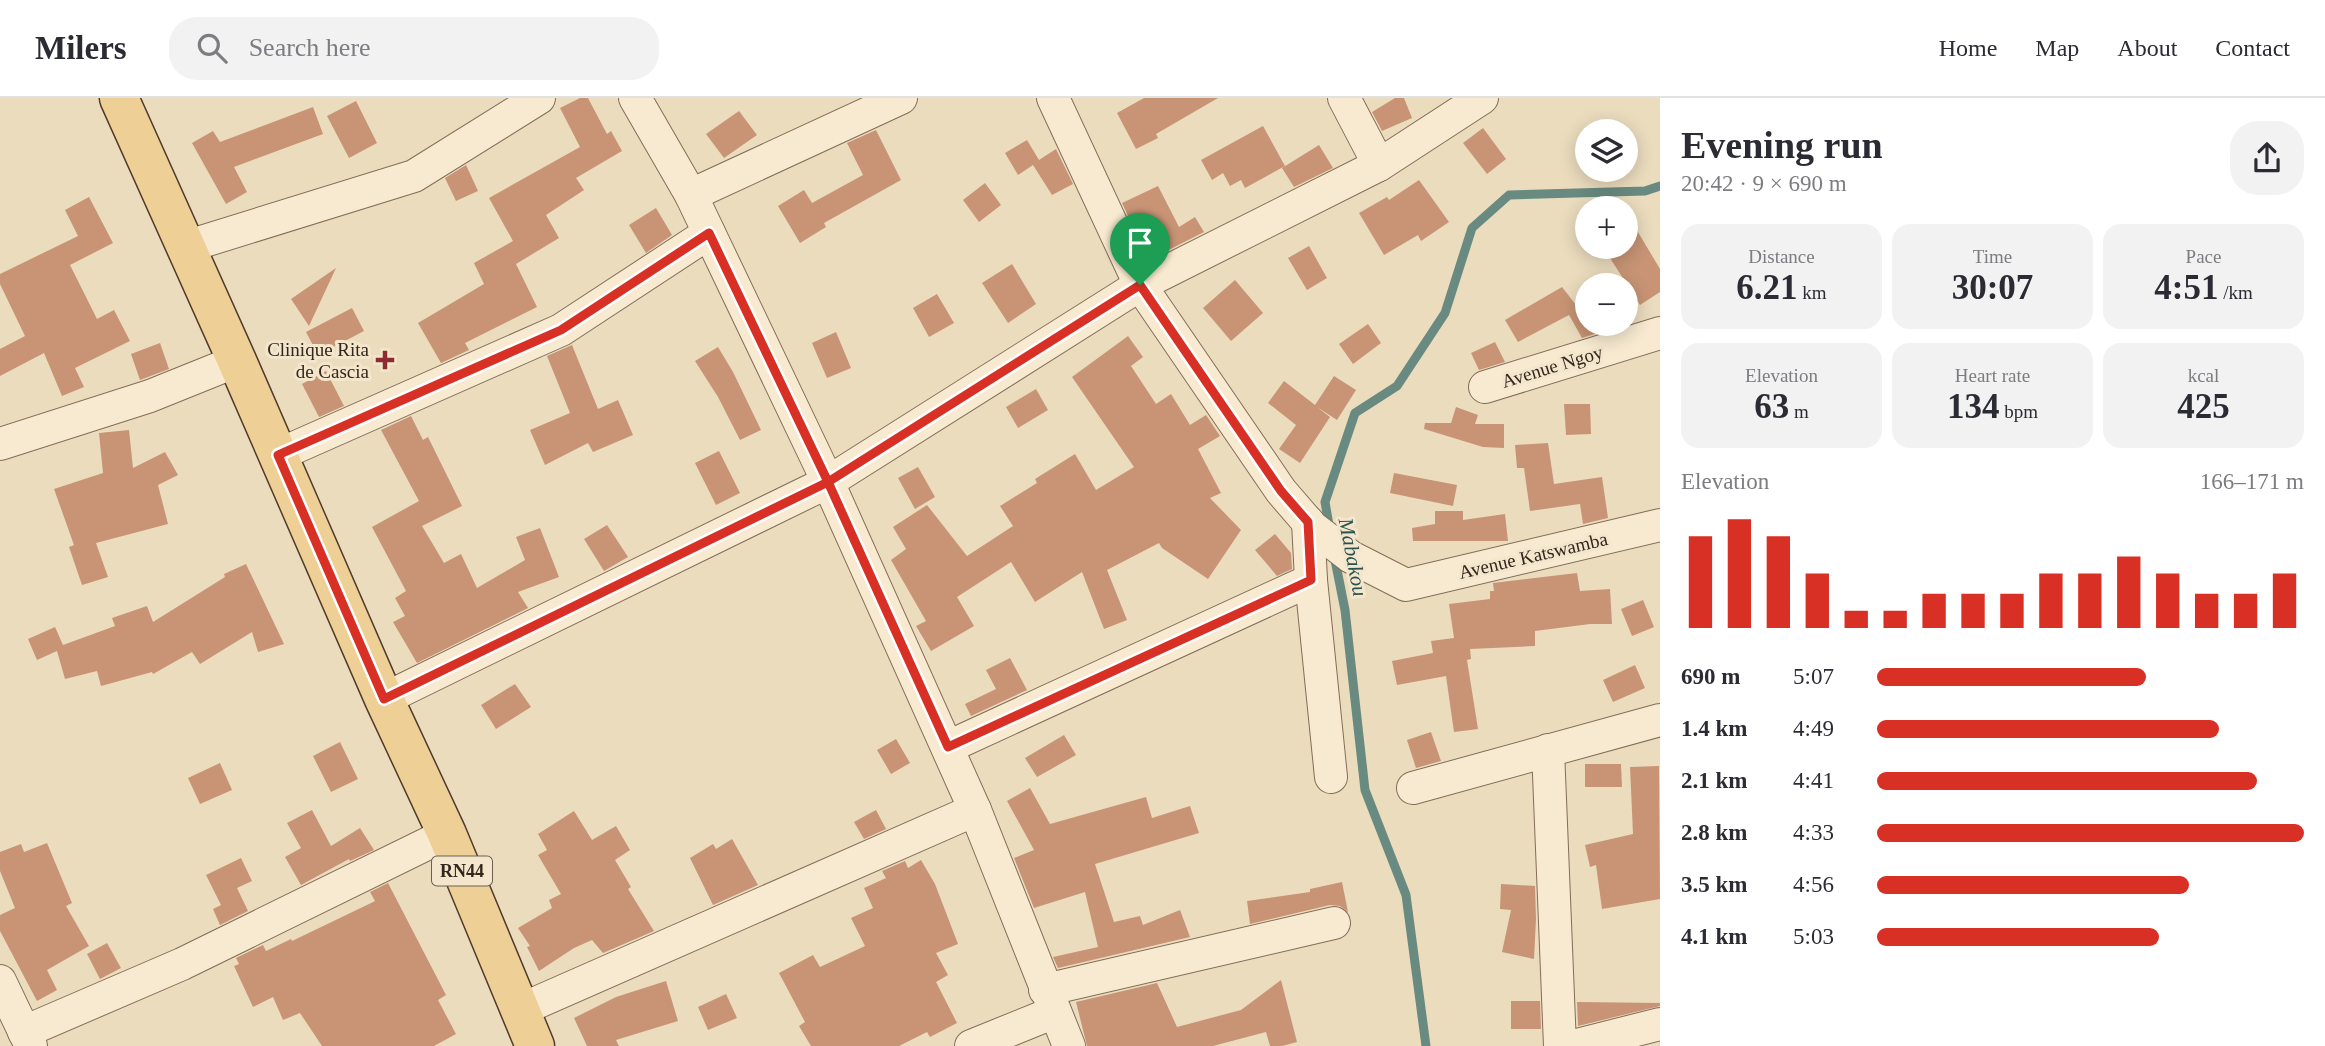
<!DOCTYPE html>
<meta charset="utf-8">
<style>
body{margin:0;font-family:Georgia,serif;background:#f2f2f3;color:#2b2b33;height:100vh;display:flex;flex-direction:column;font-size:26px;white-space:nowrap}
*{box-sizing:border-box;margin:0}
p{font-size:23px;color:#7c7c81}
.icon{flex:none;width:38px;height:38px;fill:none;stroke:currentColor;stroke-width:2;stroke-linecap:round;stroke-linejoin:round}
.map{position:relative;flex:1;overflow:hidden}
.panel{display:flex;flex-direction:column;background:#fff;width:665px}
.panel>*{flex:none}
.tools{position:absolute;left:1575px;top:21px;display:grid;gap:14px}
.tools a{display:grid;place-items:center;width:63px;height:63px;border-radius:50%;background:#fff;box-shadow:0 4px 18px #0003;font-size:35px}
.pin{position:absolute;display:grid;place-items:center;width:60px;height:60px;color:#fff;margin:-72px -30px;border-radius:50% 50% 50% 0;rotate:-45deg;box-shadow:0 0 7px #0007}
.pin .icon{rotate:45deg}
.round{display:grid;place-items:center;flex:none;width:74px;height:74px;border-radius:28px;background:#f2f2f3}
.summary{display:flex;align-items:center;justify-content:space-between;height:119px;padding:0 21px}
h1{font-size:38px;font-weight:800;line-height:52px}
.metrics{display:grid;grid-template-columns:repeat(3,1fr);gap:10px;height:119px;padding:7px 21px}
.metrics div{display:grid;align-content:center;border-radius:18px;background:#f2f2f3;text-align:center}
.metrics b{font-size:35px;font-weight:800}
.metrics small{font-size:19px;font-weight:400}
.metrics p{font-size:19px}
.chart{height:196px;padding:14px 21px}
.chart p{display:flex;justify-content:space-between}
.chart svg{width:100%;height:126px;margin-top:7px;stroke:#d93025;stroke-width:6}
ul{padding:0 21px;list-style:none;font-size:23px}
li{display:grid;grid-template-columns:112px 84px 1fr;align-items:center;height:52px}
li i{height:18px;border-radius:9px;background:#d93025}
header{display:flex;align-items:center;gap:42px;box-sizing:border-box;height:98px;padding:0 35px;background:#fff;border-bottom:2px solid #e1e1e2}
header strong{font-size:33px}
nav{display:flex;gap:38px;margin-inline-start:auto;font-size:24px}
.search{width:490px;height:63px;background:#f2f2f3;display:flex;align-items:center;gap:18px;box-sizing:border-box;padding:0 24px;border-radius:28px;color:#7c7c81;font-size:26px}
main{display:flex;flex:1;min-height:0}
.map>svg:first-child{display:block}
</style>
<header>
<strong>Milers</strong>
<div class="search"><svg class="icon" aria-label="search" viewBox="0 0 24 24"><circle cx="10" cy="10" r="6"/><path d="M15 15l6 6"/></svg>Search here</div>
<nav><a>Home</a><a>Map</a><a>About</a><a>Contact</a></nav>
</header>
<main>
<div class="map">
<svg width="1660" height="948" viewBox="0 0 1660 948">
<rect width="100%" height="100%" fill="#ebdcbe"/>
<g fill="none" stroke-linecap="round" stroke-linejoin="round">
<!-- stream -->
<g stroke="#698a80" stroke-width="9">
<path d="M1330,433L1325,404L1355,315L1397,288L1445,215L1472,130L1509,97L1645,93L1660,88"/>
<path d="M1334,457L1345,512L1365,692L1406,797L1426,948"/>
</g>
</g>
<!-- building -->
<g fill="#c89475">
<path d="M580,0H588L607,36L611,33L622,53L576,80L584,92L546,117L559,140L516,166L537,209L465,245L469,252L441,265L418,225L484,186L474,165L513,143L489,100L580,49L560,10Z"/>
<path d="M1144,0H1218L1156,36L1158,40L1136,51L1117,15Z"/>
<path d="M1395,0H1404L1412,20L1382,33L1372,14Z"/>
<path d="M356,3L377,45L349,60L327,18Z"/>
<path d="M313,9L323,36L234,69L247,94L226,106L192,45L213,33L220,44Z"/>
<path d="M739,13L757,37L724,60L706,36Z"/>
<path d="M1263,28L1285,68L1245,90L1241,82L1230,88L1223,75L1212,82L1201,62Z"/>
<path d="M1483,30L1506,61L1487,76L1463,45Z"/>
<path d="M876,32L901,82L824,125L826,129L800,145L778,108L804,92L812,105L863,77L847,45Z"/>
<path d="M1027,42L1039,62L1056,51L1073,86L1052,97L1033,67L1018,77L1005,55Z"/>
<path d="M1319,47L1333,70L1294,89L1282,70Z"/>
<path d="M466,67L478,93L456,103L445,80Z"/>
<path d="M1419,82L1449,124L1421,143L1418,137L1384,157L1359,115L1387,99L1389,102Z"/>
<path d="M985,85L1001,107L979,124L963,102Z"/>
<path d="M1158,88L1179,129L1195,119L1204,134L1149,162L1122,105Z"/>
<path d="M89,99L113,145L70,167L97,221L114,212L130,243L75,270L84,289L62,298L44,255L0,278V251L25,238L0,186V176L78,138L65,112Z"/>
<path d="M656,110L672,137L646,155L629,127Z"/>
<path d="M1626,114L1660,171V194L1640,207L1603,149H1626Z"/>
<path d="M1309,148L1327,180L1307,192L1288,160Z"/>
<path d="M1012,166L1036,206L1008,225L982,185Z"/>
<path d="M336,170L309,228L291,201Z"/>
<path d="M1235,182L1263,215L1231,243L1203,210Z"/>
<path d="M1562,189L1576,207L1585,201L1587,205V226H1599L1604,233L1582,240L1569,217L1518,244L1505,222Z"/>
<path d="M937,196L954,225L929,239L913,210Z"/>
<path d="M352,210L364,233L318,257L306,234Z"/>
<path d="M1368,226L1381,245L1353,266L1339,246Z"/>
<path d="M836,234L851,270L827,280L812,245Z"/>
<path d="M1128,238L1143,259L1131,268L1156,306L1171,296L1190,327L1206,317L1220,338L1198,351L1221,395L1210,400L1241,432L1208,481L1162,450L1159,445L1107,472L1127,522L1104,531L1082,474L1035,504L1011,464L957,499L974,528L931,553L916,528L926,523L891,462L906,451L893,429L927,407L967,458L1013,428L1000,408L1037,385L1035,381L1075,356L1096,392L1134,369L1072,279Z"/>
<path d="M1495,244L1505,264L1479,272L1471,255Z"/>
<path d="M160,245L169,271L140,282L131,256Z"/>
<path d="M572,247L598,311L618,302L633,337L593,354L588,345L545,367L530,332L570,315L547,258Z"/>
<path d="M718,249L733,274L761,332L740,342L718,299L695,263Z"/>
<path d="M326,273L344,308L319,319L302,286Z"/>
<path d="M1334,278L1356,292L1337,322L1317,309L1330,319L1300,365L1279,351L1296,327L1268,305L1284,283L1315,307Z"/>
<path d="M1036,291L1048,312L1018,330L1006,309Z"/>
<path d="M1564,306H1590L1591,336L1566,337Z"/>
<path d="M1456,309L1478,317L1475,326H1504V350L1483,349L1424,331L1425,325H1451Z"/>
<path d="M411,318L423,342L428,339L462,408L422,428L444,465L461,456L477,490L525,462L516,439L540,430L559,479L518,494L528,510L417,565L393,524L405,518L395,500L406,493L372,429L419,403L381,332Z"/>
<path d="M129,332L133,370L165,354L178,377L158,387L168,426L96,445L108,479L82,487L69,449L74,447L54,391L103,375L99,335Z"/>
<path d="M1548,345L1554,386L1602,379L1608,420L1583,426L1580,406L1530,413L1524,370H1517L1515,347Z"/>
<path d="M719,353L740,395L716,407L695,365Z"/>
<path d="M918,369L935,399L915,411L898,380Z"/>
<path d="M1394,375L1457,387L1453,408L1390,395Z"/>
<path d="M1435,413H1463V422L1505,416L1508,443H1413L1412,430L1435,426Z"/>
<path d="M607,427L628,459L604,473L584,441Z"/>
<path d="M1275,436L1291,455L1292,471L1277,478L1255,452Z"/>
<path d="M246,466L284,546L258,554L252,534L200,566L192,554L153,576L152,574L101,588L97,573L65,581L57,553L37,562L28,541L55,529L63,547L115,528L112,520L147,508L153,524L225,479L224,476Z"/>
<path d="M1577,475L1580,493L1610,491L1612,526H1590L1535,533V548L1470,551L1471,561L1467,562L1478,631L1454,634L1446,578L1397,587L1392,563L1433,555L1431,543L1454,540L1449,506L1490,501V493H1494L1493,485Z"/>
<path d="M1643,502L1654,529L1632,538L1621,511Z"/>
<path d="M1010,560L1027,592L971,618L965,606L996,591L986,572Z"/>
<path d="M1635,567L1645,590L1613,604L1603,582Z"/>
<path d="M515,586L531,609L496,631L481,607Z"/>
<path d="M1431,634L1441,663L1416,670L1407,642Z"/>
<path d="M1064,637L1076,657L1037,679L1025,660Z"/>
<path d="M896,641L910,665L891,676L877,652Z"/>
<path d="M340,644L358,681L331,694L313,658Z"/>
<path d="M220,665L232,692L200,706L188,680Z"/>
<path d="M1585,666H1621L1622,689H1585Z"/>
<path d="M1659,668L1660,801L1602,811L1596,767L1590,769L1585,747L1633,736L1630,669Z"/>
<path d="M1030,690L1050,726L1146,699L1152,720L1190,708L1199,735L1095,766L1114,824L1140,818L1143,827L1180,812L1190,839L1058,870L1053,859L1098,849L1085,794L1034,810L1014,760L1034,752L1007,703Z"/>
<path d="M312,712L331,748L360,730L374,752L350,763L349,761L301,787L285,759L301,750L287,725Z"/>
<path d="M876,712L886,731L864,741L854,724Z"/>
<path d="M574,713L592,742L616,728L630,752L615,762L631,789L628,791L654,833L603,855L592,842L574,850L539,873L527,849L530,848L518,830L552,810L549,802L561,796L538,757L547,752L538,736Z"/>
<path d="M732,741L758,787L713,807L690,760L713,746L716,751Z"/>
<path d="M47,745L72,805L66,808L89,848L47,872L57,892L37,903L0,833V817L15,810L0,773V754L21,746L24,754Z"/>
<path d="M241,760L252,783L237,790L248,813L220,827L213,811L221,807L206,777Z"/>
<path d="M921,762L935,786L958,846L936,855L948,877L936,884L957,925L930,939L927,934L899,948H811L799,928L805,924L779,875L813,857L820,869L865,848L851,820L873,810L864,790L886,780L882,773L905,763L908,770Z"/>
<path d="M1342,784L1348,814L1340,808L1330,807L1250,826L1247,803L1310,794V791Z"/>
<path d="M388,785L446,897L438,902L456,936L434,948H322L300,915L283,922L273,899L253,909L234,868L239,866L236,860L263,847L266,853L291,841L292,843L369,806L375,803L370,794Z"/>
<path d="M1501,786L1535,788L1536,821L1534,861L1502,854L1511,812L1500,811Z"/>
<path d="M107,845L121,870L100,881L87,856Z"/>
<path d="M1281,882L1297,944L1282,948H1270L1266,934L1213,948H1087L1076,904L1157,885L1177,929L1241,912Z"/>
<path d="M666,883L678,923L616,942L619,948H587L574,920L616,899Z"/>
<path d="M726,896L737,920L708,932L698,909Z"/>
<path d="M1511,903H1540L1541,931H1511Z"/>
<path d="M1577,904L1660,905V908L1578,928Z"/>
</g>
<g fill="none" stroke-linecap="round" stroke-linejoin="round">
<defs>
<g id="minor">
<path d="M635,0L691,97L828,384L975,712L1069,948"/>
<path d="M1053,0L1140,187L1281,393L1312,429L1351,459L1406,487L1660,427"/>
<path d="M1344,0L1379,67"/>
<path d="M691,97L901,0"/>
<path d="M185,149L414,78L539,0"/>
<path d="M1485,289L1660,235"/>
<path d="M0,346L150,298L237,263"/>
<path d="M278,357L561,232L709,135"/>
<path d="M1311,482L1331,679"/>
<path d="M384,601L828,384L1140,187L1379,67L1482,0"/>
<path d="M948,649L1311,482L1308,424"/>
<path d="M1548,652L1560,948"/>
<path d="M1413,690L1660,622"/>
<path d="M0,883L31,948"/>
<path d="M1045,892L1334,825"/>
<path d="M520,912L975,712"/>
<path d="M24,934L182,866L447,736"/>
<path d="M971,948L1055,914"/>
<path d="M1573,948L1660,926"/>
</g>
<path id="major" d="M119,0L237,263L384,601L447,736L535,948"/>
</defs>
<!-- minor casing -->
<use href="#minor" stroke="#836d58" stroke-width="34"/>
<!-- major casing -->
<use href="#major" stroke="#503b2c" stroke-width="41"/>
<!-- minor -->
<use href="#minor" stroke="#f7ead0" stroke-width="32"/>
<!-- major -->
<use href="#major" stroke="#eecf96" stroke-width="38"/>
</g>
<g fill="none" stroke-linecap="round" stroke-linejoin="round">
<defs>
<path id="route" d="M1140,187L828,384L384,601L278,357L561,232L709,135L828,384L948,649L1311,482L1308,424L1281,393L1140,187"/>
</defs>
<!-- route casing -->
<use href="#route" stroke="#fff" stroke-width="14"/>
<!-- route -->
<use href="#route" stroke="#d93025" stroke-width="9"/>
</g>
<!-- markers -->
<path fill="#8f2a30" stroke="#f3e6cd" stroke-width="2.5" d="M381.5 251.5h7v7h7v7h-7v7h-7v-7h-7v-7h7z"/>
<g text-anchor="middle" stroke-width="6" stroke-linejoin="round" paint-order="stroke">
<!-- shield labels -->
<rect fill="#f3e6cd" stroke="#6d6051" stroke-width="2" x="432" y="758.5" width="60" height="29" rx="5"/>
<g font-size="18" font-weight="bold" fill="#33261c">
<text x="462" y="779">RN44</text>
</g>
<!-- poi labels -->
<g font-size="19" fill="#33261c" stroke="#f3e6cd" text-anchor="end">
<text x="369" y="258">Clinique Rita<tspan x="369" dy="22">de Cascia</tspan></text>
</g>
<!-- street labels -->
<g font-size="19" fill="#33261c" stroke="#f3e6cd">
<text transform="translate(1552 268) rotate(-17)" y="7">Avenue Ngoy</text>
<text transform="translate(1533 457) rotate(-13)" y="7">Avenue Katswamba</text>
</g>
<!-- water labels -->
<g font-size="21" font-style="italic" fill="#2b524e" stroke="#f3e6cd">
<text transform="translate(1353 459) rotate(79)" y="7">Mabakou</text>
</g>
</g>
</svg>
<div class="tools">
<a><svg class="icon" aria-label="layers" viewBox="0 0 24 24"><path d="M12 4l9 5-9 5-9-5zM3 14l9 5 9-5"/></svg></a>
<a>+</a>
<a>−</a>
</div>
<div class="pin" style="left:1140px;top:187px;background:#1e9e55"><svg class="icon" aria-label="arrive" viewBox="0 0 24 24"><path d="M6 21V4h12l-3 4 3 4H6"/></svg></div>
</div>
<section class="panel">
<div class="summary"><div><h1>Evening run</h1><p>20:42 · 9 × 690 m</p></div><a class="round"><svg class="icon" aria-label="share" viewBox="0 0 24 24"><path d="M12 15V3M7 8l5-5 5 5M5 13v7h14v-7"/></svg></a></div>
<div class="metrics">
<div><p>Distance</p><b>6.21<small> km</small></b></div>
<div><p>Time</p><b>30:07</b></div>
<div><p>Pace</p><b>4:51<small> /km</small></b></div>
</div>
<div class="metrics">
<div><p>Elevation</p><b>63<small> m</small></b></div>
<div><p>Heart rate</p><b>134<small> bpm</small></b></div>
<div><p>kcal</p><b>425</b></div>
</div>
<div class="chart"><p><span>Elevation</span>166–171 m</p>
<svg viewBox="0 0 160 44" preserveAspectRatio="none"><path d="M5 44V12M15 44V6M25 44V12M35 44V25M45 44V38M55 44V38M65 44V32M75 44V32M85 44V32M95 44V25M105 44V25M115 44V19M125 44V25M135 44V32M145 44V32M155 44V25"/></svg>
</div>
<ul>
<li><b>690 m</b>5:07<i style="width:63%"></i></li>
<li><b>1.4 km</b>4:49<i style="width:80%"></i></li>
<li><b>2.1 km</b>4:41<i style="width:89%"></i></li>
<li><b>2.8 km</b>4:33<i style="width:100%"></i></li>
<li><b>3.5 km</b>4:56<i style="width:73%"></i></li>
<li><b>4.1 km</b>5:03<i style="width:66%"></i></li>
</ul>
</section>
</main>
